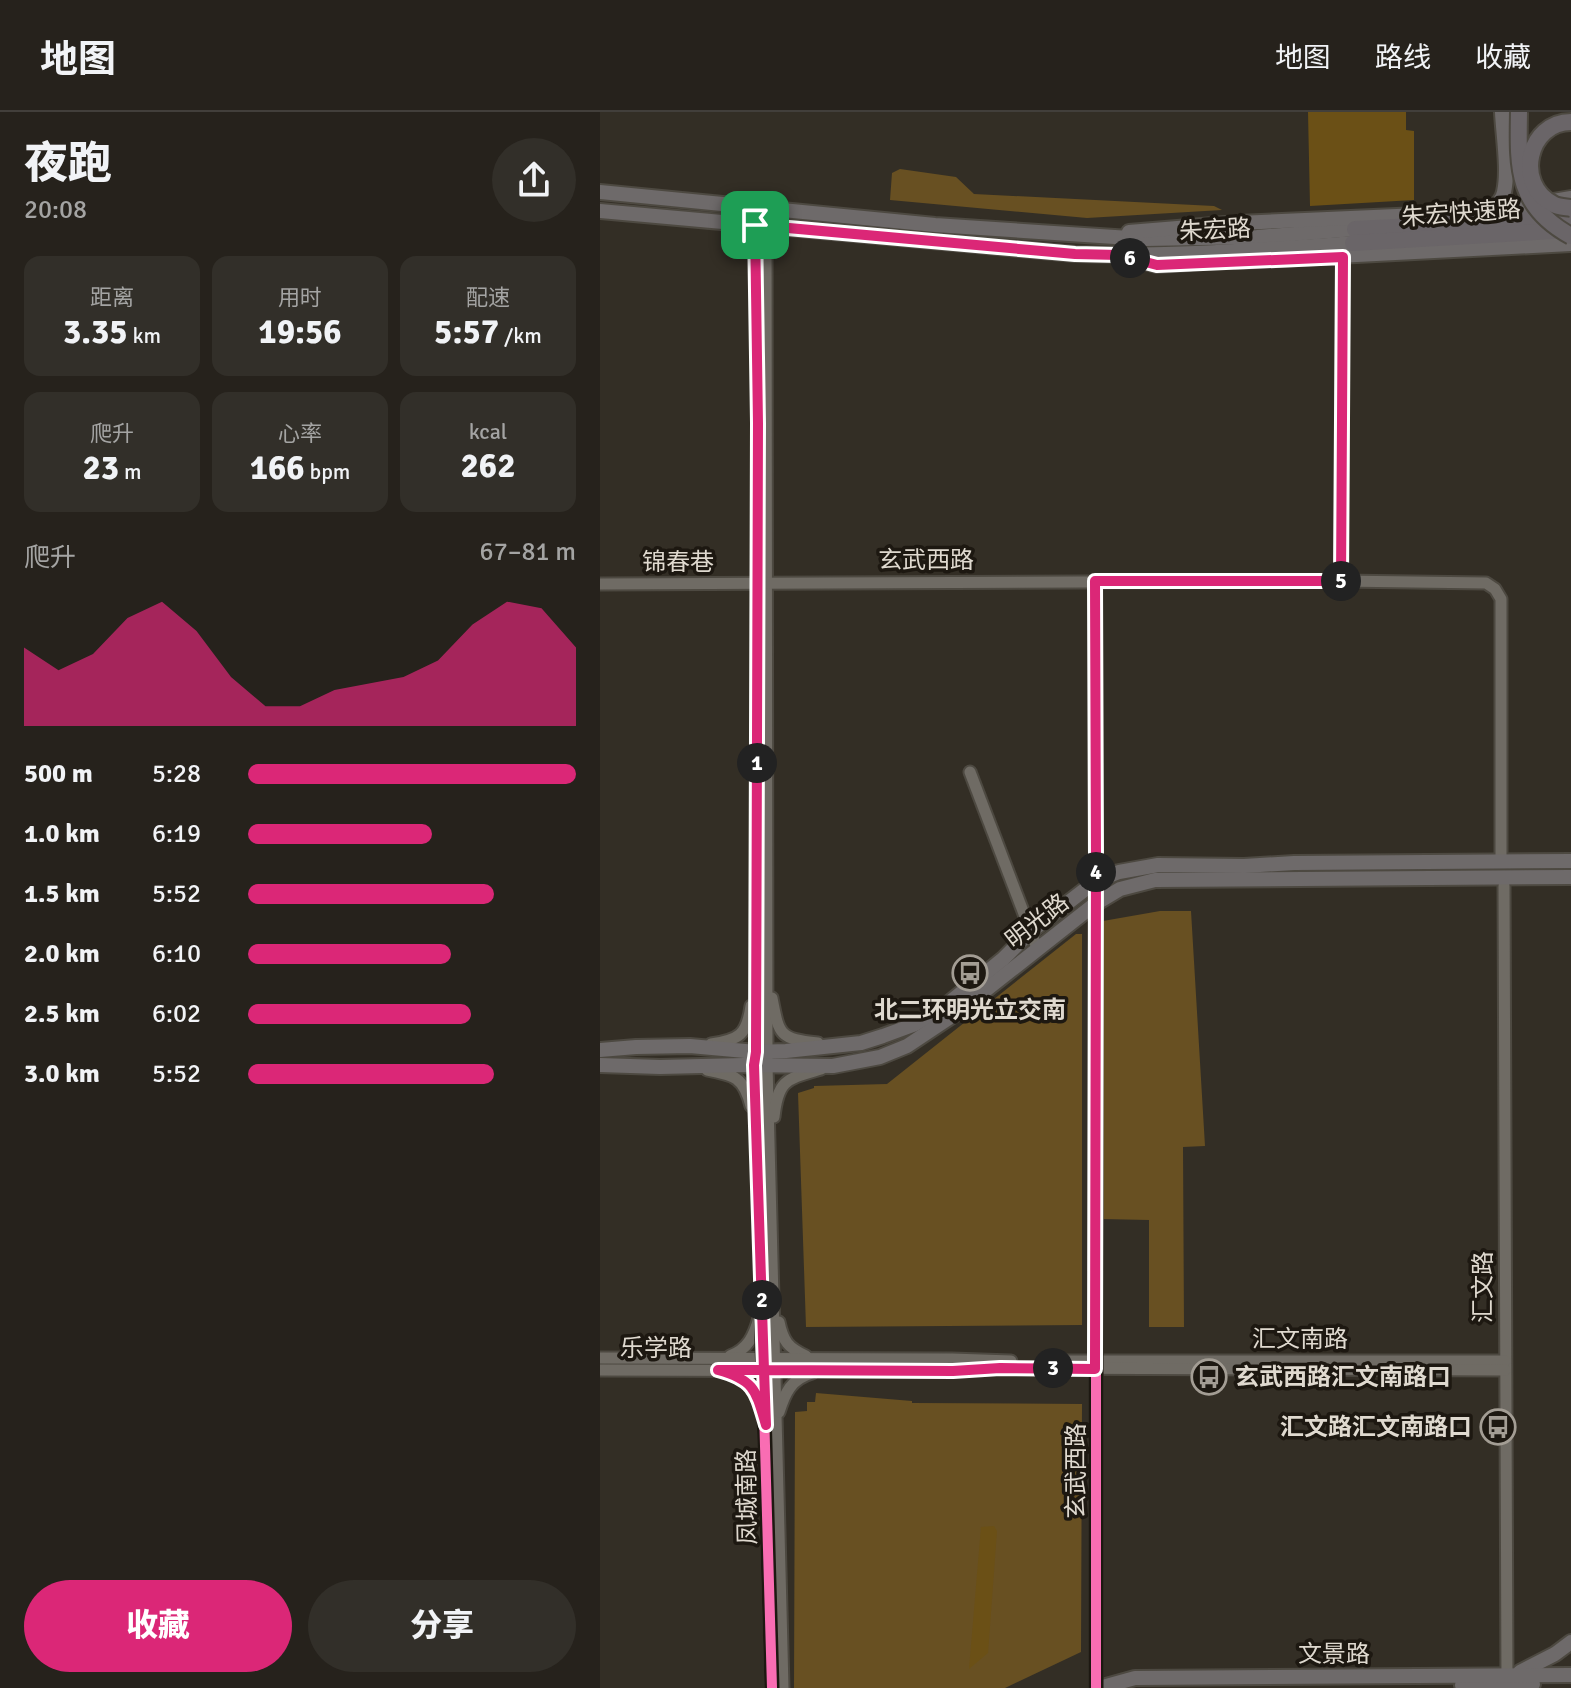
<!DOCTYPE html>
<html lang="zh">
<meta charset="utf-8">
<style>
body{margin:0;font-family:Signika,"Noto Sans SC",sans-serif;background:#322f29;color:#f1f3f6;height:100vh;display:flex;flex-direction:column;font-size:30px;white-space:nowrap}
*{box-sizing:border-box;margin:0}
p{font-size:26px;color:#a4a4a3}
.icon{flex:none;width:44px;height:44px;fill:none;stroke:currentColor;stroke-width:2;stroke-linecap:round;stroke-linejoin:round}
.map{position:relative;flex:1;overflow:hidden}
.drawer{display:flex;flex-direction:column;background:#26221c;width:600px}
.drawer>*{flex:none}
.pin{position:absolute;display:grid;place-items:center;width:68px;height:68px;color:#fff;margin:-34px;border-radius:16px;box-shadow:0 4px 12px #0006}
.km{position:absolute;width:40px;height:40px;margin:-20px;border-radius:50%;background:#222;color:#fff;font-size:22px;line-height:40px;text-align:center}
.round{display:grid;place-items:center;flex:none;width:84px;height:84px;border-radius:42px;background:#322f29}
.overview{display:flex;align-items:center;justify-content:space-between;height:136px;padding:0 24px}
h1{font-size:44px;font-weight:800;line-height:60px}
.figures{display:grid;grid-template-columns:repeat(3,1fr);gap:12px;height:136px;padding:8px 24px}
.figures div{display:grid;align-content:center;border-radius:16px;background:#322f29;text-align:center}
.figures b{font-size:34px;font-weight:800}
.figures small{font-size:22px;font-weight:400}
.figures p{font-size:22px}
.chart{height:224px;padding:16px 24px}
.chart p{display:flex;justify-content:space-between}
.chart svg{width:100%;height:144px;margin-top:8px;fill:#db2777;opacity:.7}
.primary-button{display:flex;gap:16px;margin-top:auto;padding:16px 24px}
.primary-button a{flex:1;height:92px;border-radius:48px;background:#db2777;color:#fff;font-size:32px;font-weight:800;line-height:92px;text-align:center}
.primary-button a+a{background:#322f29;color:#f1f3f6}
ul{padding:0 24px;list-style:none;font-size:26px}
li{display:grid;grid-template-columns:128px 96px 1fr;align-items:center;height:60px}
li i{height:20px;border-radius:10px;background:#db2777}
header{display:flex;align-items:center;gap:48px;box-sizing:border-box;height:112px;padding:0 40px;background:#26221c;border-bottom:2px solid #423f3b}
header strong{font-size:38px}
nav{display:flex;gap:44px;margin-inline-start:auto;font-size:28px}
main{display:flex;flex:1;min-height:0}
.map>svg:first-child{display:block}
</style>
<header>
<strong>地图</strong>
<nav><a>地图</a><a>路线</a><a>收藏</a></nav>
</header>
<main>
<section class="drawer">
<div class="overview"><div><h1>夜跑</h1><p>20:08</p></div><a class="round"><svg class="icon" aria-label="share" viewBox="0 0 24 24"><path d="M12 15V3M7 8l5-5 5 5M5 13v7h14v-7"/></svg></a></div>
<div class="figures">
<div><p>距离</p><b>3.35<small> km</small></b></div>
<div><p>用时</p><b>19:56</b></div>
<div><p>配速</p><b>5:57<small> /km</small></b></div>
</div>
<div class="figures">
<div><p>爬升</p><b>23<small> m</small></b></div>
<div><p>心率</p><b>166<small> bpm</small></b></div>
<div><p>kcal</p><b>262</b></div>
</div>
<div class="chart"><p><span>爬升</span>67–81 m</p>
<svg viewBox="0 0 160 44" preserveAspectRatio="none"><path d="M0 44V20L10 27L20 22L30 11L40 6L50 15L60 29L70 38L80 38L90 33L100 31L110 29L120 24L130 13L140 6L150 8L160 20V44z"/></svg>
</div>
<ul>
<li><b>500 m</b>5:28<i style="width:100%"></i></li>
<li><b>1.0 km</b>6:19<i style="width:56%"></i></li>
<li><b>1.5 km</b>5:52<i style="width:75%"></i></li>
<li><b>2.0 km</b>6:10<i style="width:62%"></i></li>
<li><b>2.5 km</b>6:02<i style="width:68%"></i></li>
<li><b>3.0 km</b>5:52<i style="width:75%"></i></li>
</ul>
<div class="primary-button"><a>收藏</a><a>分享</a></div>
</section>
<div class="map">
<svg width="971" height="1576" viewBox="0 0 971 1576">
<rect width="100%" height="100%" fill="#332e25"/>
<!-- green -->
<g fill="#685022">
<path d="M300,57L356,65L374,82L614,94L622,98L487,106L290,88L292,61Z"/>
<path d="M560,799H591L605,1034L583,1035L584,1215H549V1108L502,1107L503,809Z"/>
<path d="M476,822H482V1213L206,1215L198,981L214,976V974L287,972Z"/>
<path d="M216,1281L312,1289V1291L482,1292L481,1540L405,1576H194L195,1300L207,1299V1290H215Z"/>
</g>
<!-- forest -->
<g fill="#6b5016">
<path d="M708,0H806V18L814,19V88L710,94Z"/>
<path d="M394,1414L397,1419L388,1541L369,1557L381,1415Z"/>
</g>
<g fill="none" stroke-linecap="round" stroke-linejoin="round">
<defs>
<g id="minor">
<path d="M155,113L158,322L156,940L154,953L172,1576"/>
<path d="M166,114L167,953L183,1576"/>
<path d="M495,469L496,747V1576"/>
<path d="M741,469L886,471L895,477L901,487V750"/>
<path d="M0,472L741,469L743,145"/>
<path d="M370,660L437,836"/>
<path d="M904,774L907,1571"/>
<path d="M172,886C179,923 179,927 218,931"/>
<path d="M111,932C139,928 147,923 151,894"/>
<path d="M107,958C134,963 144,965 151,994"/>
<path d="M174,1005C178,967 187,967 221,957"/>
<path d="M179,1210C183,1229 188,1236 206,1244"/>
<path d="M130,1244C148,1237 154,1224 159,1206"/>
<path d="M0,1246L352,1247L411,1249"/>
<path d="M453,1249H905"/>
<path d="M0,1258L353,1259L400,1256L905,1258"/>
<path d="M127,1261C149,1268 154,1276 161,1298"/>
<path d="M179,1300C185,1281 191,1267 212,1261"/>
</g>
<g id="major">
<path d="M0,80L335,113L545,127L657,125L755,117"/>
<path d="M0,99L475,142C568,145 660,138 753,131"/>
<path d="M888,100C895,94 902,90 904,80C909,58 903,23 902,0"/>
<path d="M529,120L638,111L888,100L971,86"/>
<path d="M538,148L557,153L589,151"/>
<path d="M638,149L971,132"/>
<path d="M0,938L36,935L90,934L156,940L186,939L261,931L283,924L313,913L339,899L403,847L430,820L496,769L519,760L558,753L644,754L694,751L971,749"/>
<path d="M0,953L60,955L144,953L233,954L280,945L307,934L358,900L495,792L520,777L555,768L971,765"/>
<path d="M920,1560L955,1542L971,1530"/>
<path d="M862,1573L933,1572"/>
<path d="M499,1576L535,1566L971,1563"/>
</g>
<g id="highway">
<path d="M755,117L895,110L971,104"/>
<path d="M753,131L971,118"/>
</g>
</defs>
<!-- minor casing -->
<use href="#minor" stroke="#4d4941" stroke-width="15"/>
<!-- major casing -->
<use href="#major" stroke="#4d4941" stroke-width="18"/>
<!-- highway casing -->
<use href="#highway" stroke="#4d4941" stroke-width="20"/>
<!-- minor -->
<use href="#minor" stroke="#6f6b64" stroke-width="11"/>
<!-- major -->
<use href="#major" stroke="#6e6a6a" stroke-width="14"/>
<!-- highway -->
<use href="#highway" stroke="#6a6568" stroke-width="16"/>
<defs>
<g id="highway-bridge">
<path d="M919,0C918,55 916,94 971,124"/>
<path d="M971,10C928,10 914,72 953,92C958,95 965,95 971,96"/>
</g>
</defs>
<!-- highway-bridge casing -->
<use href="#highway-bridge" stroke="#4d4941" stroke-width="20" stroke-linecap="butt"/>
<!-- highway-bridge -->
<use href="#highway-bridge" stroke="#6a6568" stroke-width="16"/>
<defs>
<g id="cycleway">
<path d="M155,113L158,322L156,940L154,953L172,1576"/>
<path d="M495,469L496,747V1576"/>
</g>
</defs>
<!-- cycleway casing -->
<use href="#cycleway" stroke="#1d1811" stroke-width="15"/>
<!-- cycleway -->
<use href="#cycleway" stroke="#f96db3" stroke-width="10"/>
</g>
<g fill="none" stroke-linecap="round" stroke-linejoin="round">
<defs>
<path id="route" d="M155,113L158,311L156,940L154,953L164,1258H118C155,1268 156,1279 166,1313L164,1258L353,1259L400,1256L495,1257L496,747L495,469H741L743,145L557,153L519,143L475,142L155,113"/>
</defs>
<!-- route casing -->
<use href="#route" stroke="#fff" stroke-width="16"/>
<!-- route -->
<use href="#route" stroke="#db2777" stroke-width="10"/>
</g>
<!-- icons -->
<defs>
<symbol id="bus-ring" viewBox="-11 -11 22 22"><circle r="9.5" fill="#1d1811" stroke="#a39d94" stroke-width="1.5"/><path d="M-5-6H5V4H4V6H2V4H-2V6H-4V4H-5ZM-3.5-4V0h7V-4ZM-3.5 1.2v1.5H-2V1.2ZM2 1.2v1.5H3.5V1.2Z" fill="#a39d94"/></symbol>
</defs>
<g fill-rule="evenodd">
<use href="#bus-ring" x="350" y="841" width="40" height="40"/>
<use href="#bus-ring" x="589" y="1245" width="40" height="40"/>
<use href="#bus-ring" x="878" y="1295" width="40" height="40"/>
</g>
<g text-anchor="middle" stroke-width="7" stroke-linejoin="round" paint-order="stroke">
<!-- street labels -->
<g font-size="24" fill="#dfd9cf" stroke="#1d1811">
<text transform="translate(861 101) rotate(-4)" y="8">朱宏快速路</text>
<text transform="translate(615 118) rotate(-3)" y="8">朱宏路</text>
<text x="326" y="456">玄武西路</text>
<text x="78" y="458">锦春巷</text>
<text transform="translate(437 809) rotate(-38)" y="8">明光路</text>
<text transform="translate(883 1175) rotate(-90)" y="8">汇文路</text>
<text x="700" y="1235">汇文南路</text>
<text x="56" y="1244">乐学路</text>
<text transform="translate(476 1359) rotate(-90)" y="8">玄武西路</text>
<text transform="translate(147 1385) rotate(-91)" y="8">凤城南路</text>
<text x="734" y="1550">文景路</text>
</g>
<!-- poi labels -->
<g font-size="24" font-weight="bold" fill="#dfd9cf" stroke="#1d1811">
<text x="370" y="906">北二环明光立交南</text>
<text x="635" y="1273" text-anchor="start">玄武西路汇文南路口</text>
<text x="872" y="1323" text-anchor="end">汇文路汇文南路口</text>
</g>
</g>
</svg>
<div class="pin" style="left:155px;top:113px;background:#1e9e55"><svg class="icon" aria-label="arrive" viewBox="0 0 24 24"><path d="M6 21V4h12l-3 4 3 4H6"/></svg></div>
<b class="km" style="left:157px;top:651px">1</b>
<b class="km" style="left:162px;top:1188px">2</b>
<b class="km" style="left:453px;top:1256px">3</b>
<b class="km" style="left:496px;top:760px">4</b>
<b class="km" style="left:741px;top:469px">5</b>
<b class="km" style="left:530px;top:146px">6</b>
</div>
</main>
